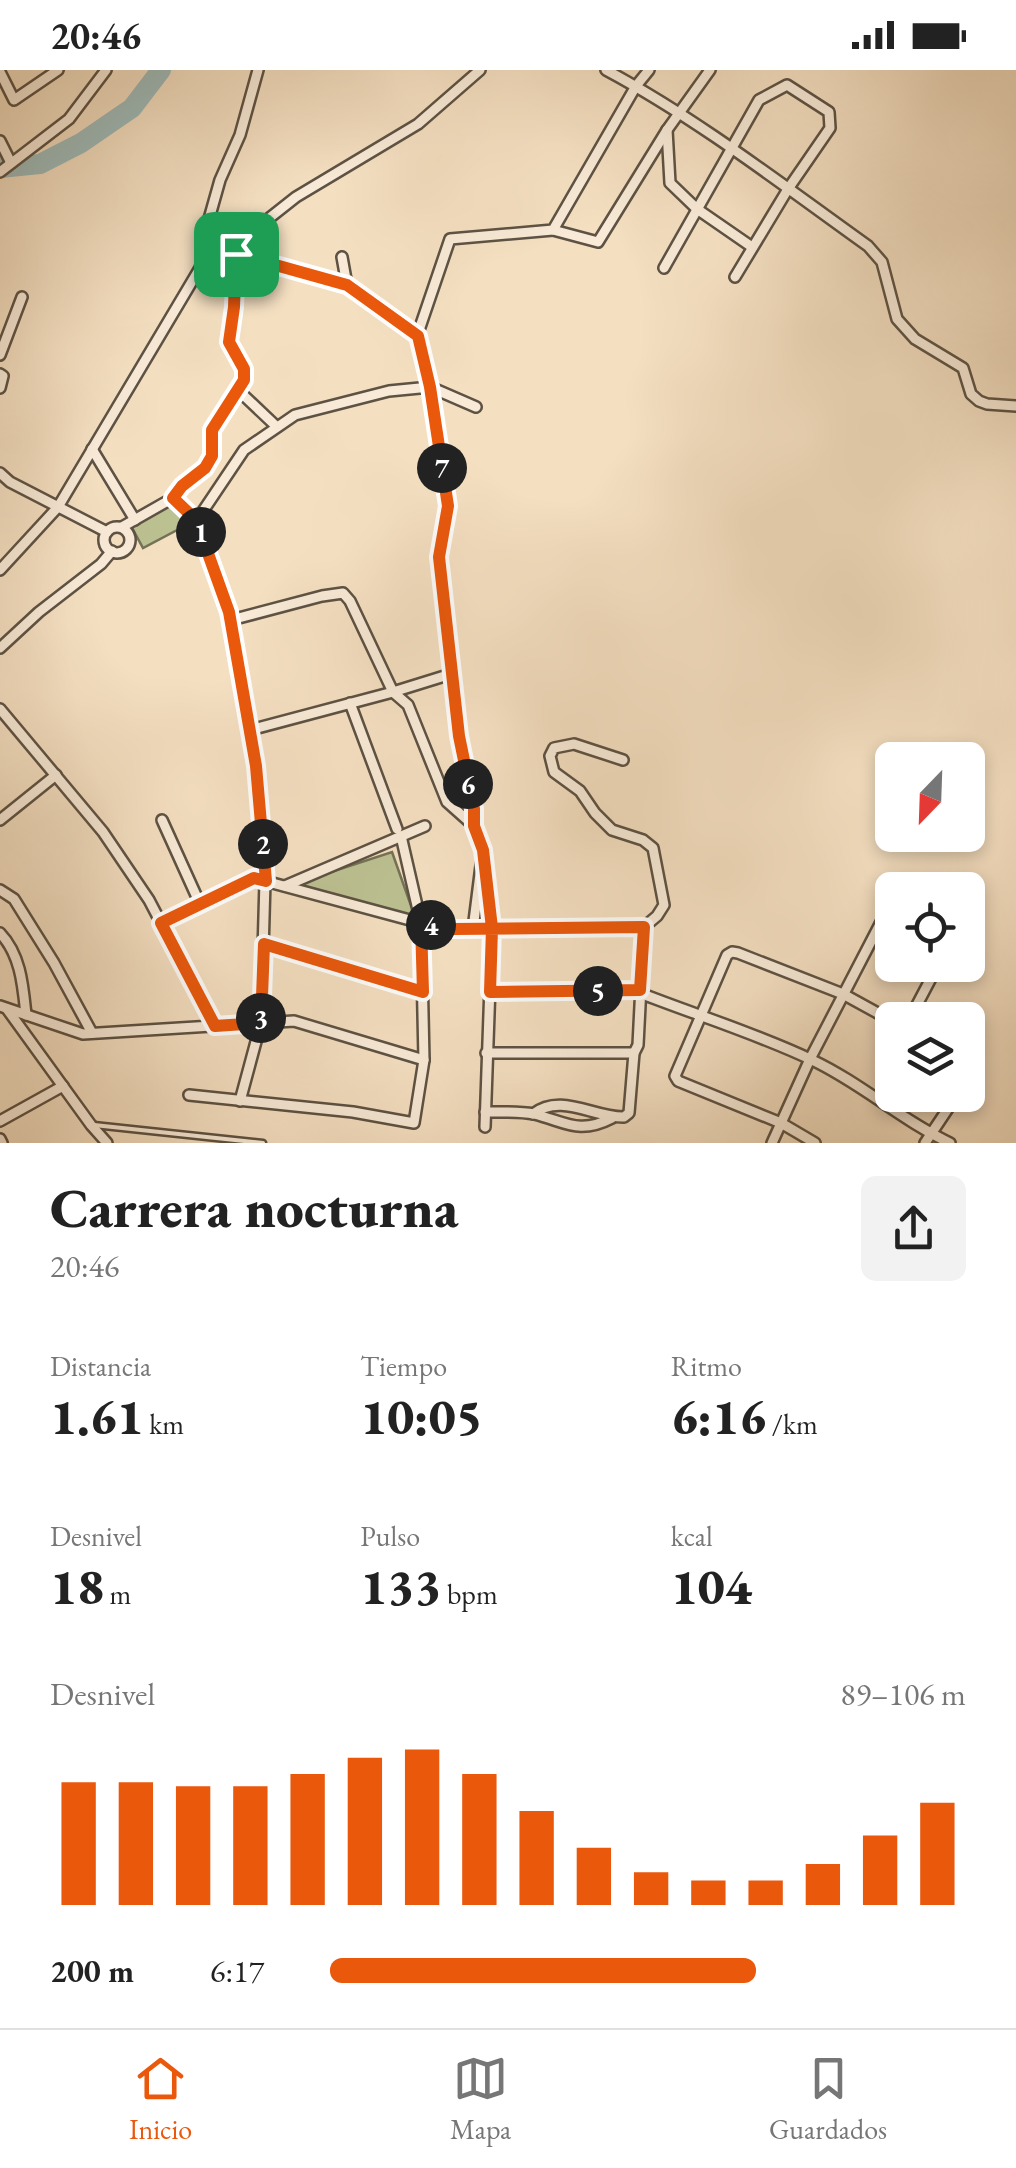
<!DOCTYPE html>
<html lang="es">
<meta charset="utf-8">
<style>
body{margin:0;font-family:"EB Garamond",serif;background:#f2f2f2;color:#222;height:100vh;display:flex;flex-direction:column;font-size:38px;white-space:nowrap}
*{box-sizing:border-box;margin:0}
p{font-size:32px;color:#767676}
.icon{flex:none;width:55px;height:55px;fill:none;stroke:currentColor;stroke-width:2;stroke-linecap:round;stroke-linejoin:round}
.map{position:relative;height:1073px;overflow:hidden}
.details{display:flex;flex-direction:column;background:#fff;flex:1}
.details>*{flex:none}
.needle{width:65px;rotate:203deg}
.controls{position:absolute;left:875px;top:672px;display:grid;gap:20px}
.controls a{display:grid;place-items:center;width:110px;height:110px;border-radius:15px;background:#fff;box-shadow:0 5px 15px #0003;font-size:50px}
.pin{position:absolute;display:grid;place-items:center;width:85px;height:85px;color:#fff;margin:-42px;border-radius:20px;box-shadow:0 5px 15px #0006}
.km{position:absolute;width:50px;height:50px;margin:-25px;border-radius:50%;background:#222;color:#fff;font-size:28px;line-height:50px;text-align:center}
.round{display:grid;place-items:center;flex:none;width:105px;height:105px;border-radius:15px;background:#f2f2f2}
.head{display:flex;align-items:center;justify-content:space-between;height:170px;padding:0 50px}
h1{font-size:55px;font-weight:800;line-height:75px}
.stats{display:grid;grid-template-columns:repeat(3,1fr);gap:15px;height:170px;padding:10px 50px}
.stats div{display:grid;align-content:center}
.stats b{font-size:50px;font-weight:800}
.stats small{font-size:28px;font-weight:400}
.stats p{font-size:28px}
.chart{height:280px;padding:20px 50px}
.chart p{display:flex;justify-content:space-between}
.chart svg{width:100%;height:180px;margin-top:10px;stroke:#ea580c;stroke-width:6}
ul{padding:0 50px;list-style:none;font-size:32px}
li{display:grid;grid-template-columns:160px 120px 1fr;align-items:center;height:75px}
li i{height:25px;border-radius:12px;background:#ea580c}
.status{display:flex;justify-content:space-between;align-items:center;height:70px;padding:0 50px;background:#fff;direction:ltr}
.status svg{height:28px;fill:currentColor}
.tabs{display:flex;justify-content:space-around;align-items:center;height:140px;border-top:2px solid #e0e0e0;background:#fff;font-size:28px;color:#767676}
.tabs a{display:grid;justify-items:center;gap:5px}
.tabs .on{color:#ea580c}
.map>svg:first-child{display:block}
</style>
<div class="status"><b>20:46</b><svg viewBox="0 0 49 12"><path d="M0 12V9h3v3zM5 12V6h3v6zM10 12V3h3v9zM15 12V0h3v12zM26 1h20v11H26zM47 4h2v5h-2z"/></svg></div>
<div class="map">
<svg width="1016" height="1073" viewBox="0 0 1016 1073">
<rect width="100%" height="100%" fill="#f4dfc1"/>
<filter id="stains"><feTurbulence type="fractalNoise" baseFrequency=".002" numOctaves="4"/><feColorMatrix values="0 0 0 0 .2 0 0 0 0 .09 0 0 0 0 .02 0 0 0 .5 -.17"/></filter>
<radialGradient id="worn" r=".72"><stop offset=".6" stop-color="#630" stop-opacity="0"/><stop offset="1" stop-color="#630" stop-opacity=".3"/></radialGradient>
<!-- green -->
<g fill="#bcc192" stroke="#747256" stroke-width="2.5">
<path d="M177,432L196,450L143,478L130,454Z"/>
<path d="M392,782L415,847L288,816Z"/>
</g>
<g fill="none" stroke-linecap="round" stroke-linejoin="round">
<!-- river -->
<path stroke="#9ebbba" stroke-width="20" d="M0,98L40,94L81,73L132,38L161,0"/>
<defs>
<path id="service" d="M94,1055L263,1073"/>
<g id="minor">
<path d="M606,0C696,48 784,116 868,176L882,192L897,249L915,269L963,298L971,324L979,331L987,334L1016,336"/>
<path d="M0,2L14,30L58,0"/>
<path d="M667,60L670,113L697,139L752,177"/>
<path d="M0,71L11,93"/>
<path d="M0,102L69,49L106,0"/>
<path d="M553,160L598,172L667,60L710,0"/>
<path d="M342,187L347,215L236,184L258,157L296,127L418,54L480,0"/>
<path d="M664,198L759,30L787,15L829,42L830,58L788,119L735,207"/>
<path d="M347,215L417,266"/>
<path d="M0,285L22,227"/>
<path d="M0,304L3,306L0,318"/>
<path d="M430,317L417,266L450,169L553,160L636,16L649,0"/>
<path d="M239,321L277,357"/>
<path d="M92,379L135,450"/>
<path d="M0,403L10,412L107,462"/>
<path d="M173,428L197,450L229,542L257,696L265,811L261,953L240,1031"/>
<path d="M197,450L244,380L295,345L389,321L430,317L476,337"/>
<path d="M122,457L173,428L182,416L205,398L212,386V360L244,310V299L229,272L234,237L236,184L207,177"/>
<circle cx="117" cy="470" r="13"/>
<path d="M439,487L451,604"/>
<path d="M0,500L58,437L200,198L207,177L209,149L220,110L240,65L258,0"/>
<path d="M231,550L322,526L343,523L350,531L393,622L408,635L447,732L474,756"/>
<path d="M0,578L39,542L101,494L112,481"/>
<path d="M350,633L397,759"/>
<path d="M0,639L103,762L149,830L215,956"/>
<path d="M250,660L393,622L451,604L459,665L474,739V756L483,780L473,859"/>
<path d="M0,750L56,705"/>
<path d="M162,750L200,834"/>
<path d="M485,795L492,859L485,1057"/>
<path d="M285,816L425,756"/>
<path d="M0,820L14,829L54,893L92,963"/>
<path d="M161,853L254,808L421,853L453,859L644,857L657,846L664,835L653,778L643,770L612,760L595,743L580,721L554,702L550,686L554,678L574,674L623,690"/>
<path d="M0,863C21,885 23,916 26,945"/>
<path d="M263,874L423,922"/>
<path d="M490,923L640,920"/>
<path d="M640,923C696,945 758,964 812,990C861,1013 901,1050 950,1073"/>
<path d="M0,936L83,964L294,951L424,990"/>
<path d="M7,939L91,1055L107,1073"/>
<path d="M909,950L938,895"/>
<path d="M486,983H634"/>
<path d="M968,992L973,997L968,1009"/>
<path d="M189,1025L353,1042L414,1053L424,990L421,853L401,766"/>
<path d="M485,1042C500,1042 519,1041 534,1044C566,1052 579,1065 612,1048"/>
<path d="M533,1044C561,1022 594,1048 624,1047L629,1043L634,983L638,975L644,857"/>
<path d="M0,1051L63,1016"/>
<path d="M0,1069L2,1073"/>
<path d="M772,1073L810,989L892,831"/>
<path d="M815,1073L781,1053L678,1011L675,1006L727,885L732,882L738,883L843,924L892,951"/>
<path d="M925,1073L957,1025"/>
</g>
</defs>
<!-- service casing -->
<use href="#service" stroke="#5d5243" stroke-width="9"/>
<!-- minor casing -->
<use href="#minor" stroke="#5d5243" stroke-width="14"/>
<!-- path -->
<path stroke="#2b2319" stroke-width="2.5" stroke-dasharray="8 5" stroke-linecap="butt" d="M432,331L448,436L441,476"/>
<!-- service -->
<use href="#service" stroke="#f8ead7" stroke-width="4"/>
<!-- minor -->
<use href="#minor" stroke="#f8ead7" stroke-width="9"/>
</g>
<g fill="none" stroke-linecap="round" stroke-linejoin="round">
<defs>
<path id="route" d="M236,184L234,237L229,272L244,299V310L212,360V386L205,398L182,416L173,428L196,450L229,542L256,696L266,811L254,808L161,853L215,956L261,953L264,874L423,922L421,853L453,859L644,857L640,920L490,922L492,858L483,780L474,756V739L459,666L439,487L448,436L430,317L418,266L347,215L236,184"/>
</defs>
<!-- route casing -->
<use href="#route" stroke="#fff" stroke-width="20"/>
<!-- route -->
<use href="#route" stroke="#ea580c" stroke-width="12"/>
</g>
<rect width="100%" height="100%" filter="url(#stains)"/>
<rect width="100%" height="100%" fill="url(#worn)"/>
</svg>
<div class="controls">
<a><svg class="needle" viewBox="-14 -14 28 28"><path d="M0-13l5 13h-10z" fill="#e53935"/><path d="M0 13l5-13h-10z" fill="#767676"/></svg></a>
<a><svg class="icon" aria-label="locate" viewBox="0 0 24 24"><circle cx="12" cy="12" r="6"/><path d="M12 2v4M12 18v4M2 12h4M18 12h4"/></svg></a>
<a><svg class="icon" aria-label="layers" viewBox="0 0 24 24"><path d="M12 4l9 5-9 5-9-5zM3 14l9 5 9-5"/></svg></a>
</div>
<div class="pin" style="left:236px;top:184px;background:#1e9e55"><svg class="icon" aria-label="arrive" viewBox="0 0 24 24"><path d="M6 21V4h12l-3 4 3 4H6"/></svg></div>
<b class="km" style="left:201px;top:462px">1</b>
<b class="km" style="left:263px;top:774px">2</b>
<b class="km" style="left:261px;top:948px">3</b>
<b class="km" style="left:431px;top:855px">4</b>
<b class="km" style="left:598px;top:921px">5</b>
<b class="km" style="left:468px;top:714px">6</b>
<b class="km" style="left:442px;top:398px">7</b>
</div>
<section class="details">
<div class="head"><div><h1>Carrera nocturna</h1><p>20:46</p></div><a class="round"><svg class="icon" aria-label="share" viewBox="0 0 24 24"><path d="M12 15V3M7 8l5-5 5 5M5 13v7h14v-7"/></svg></a></div>
<div class="stats">
<div><p>Distancia</p><b>1.61<small> km</small></b></div>
<div><p>Tiempo</p><b>10:05</b></div>
<div><p>Ritmo</p><b>6:16<small> /km</small></b></div>
</div>
<div class="stats">
<div><p>Desnivel</p><b>18<small> m</small></b></div>
<div><p>Pulso</p><b>133<small> bpm</small></b></div>
<div><p>kcal</p><b>104</b></div>
</div>
<div class="chart"><p><span>Desnivel</span>89–106 m</p>
<svg viewBox="0 0 160 44" preserveAspectRatio="none"><path d="M5 44V14M15 44V14M25 44V15M35 44V15M45 44V12M55 44V8M65 44V6M75 44V12M85 44V21M95 44V30M105 44V36M115 44V38M125 44V38M135 44V34M145 44V27M155 44V19"/></svg>
</div>
<ul>
<li><b>200 m</b>6:17<i style="width:67%"></i></li>
</ul>
</section>
<nav class="tabs">
<a class="on"><svg class="icon" aria-label="home" viewBox="0 0 24 24"><path d="M3 11l9-7 9 7M6 9v11h12V9"/></svg>Inicio</a>
<a><svg class="icon" aria-label="map" viewBox="0 0 24 24"><path d="M3 6l6-2 6 2 6-2v14l-6 2-6-2-6 2zM9 4v14M15 6v14"/></svg>Mapa</a>
<a><svg class="icon" aria-label="saved" viewBox="0 0 24 24"><path d="M7 4h10v16l-5-4-5 4z"/></svg>Guardados</a>
</nav>
